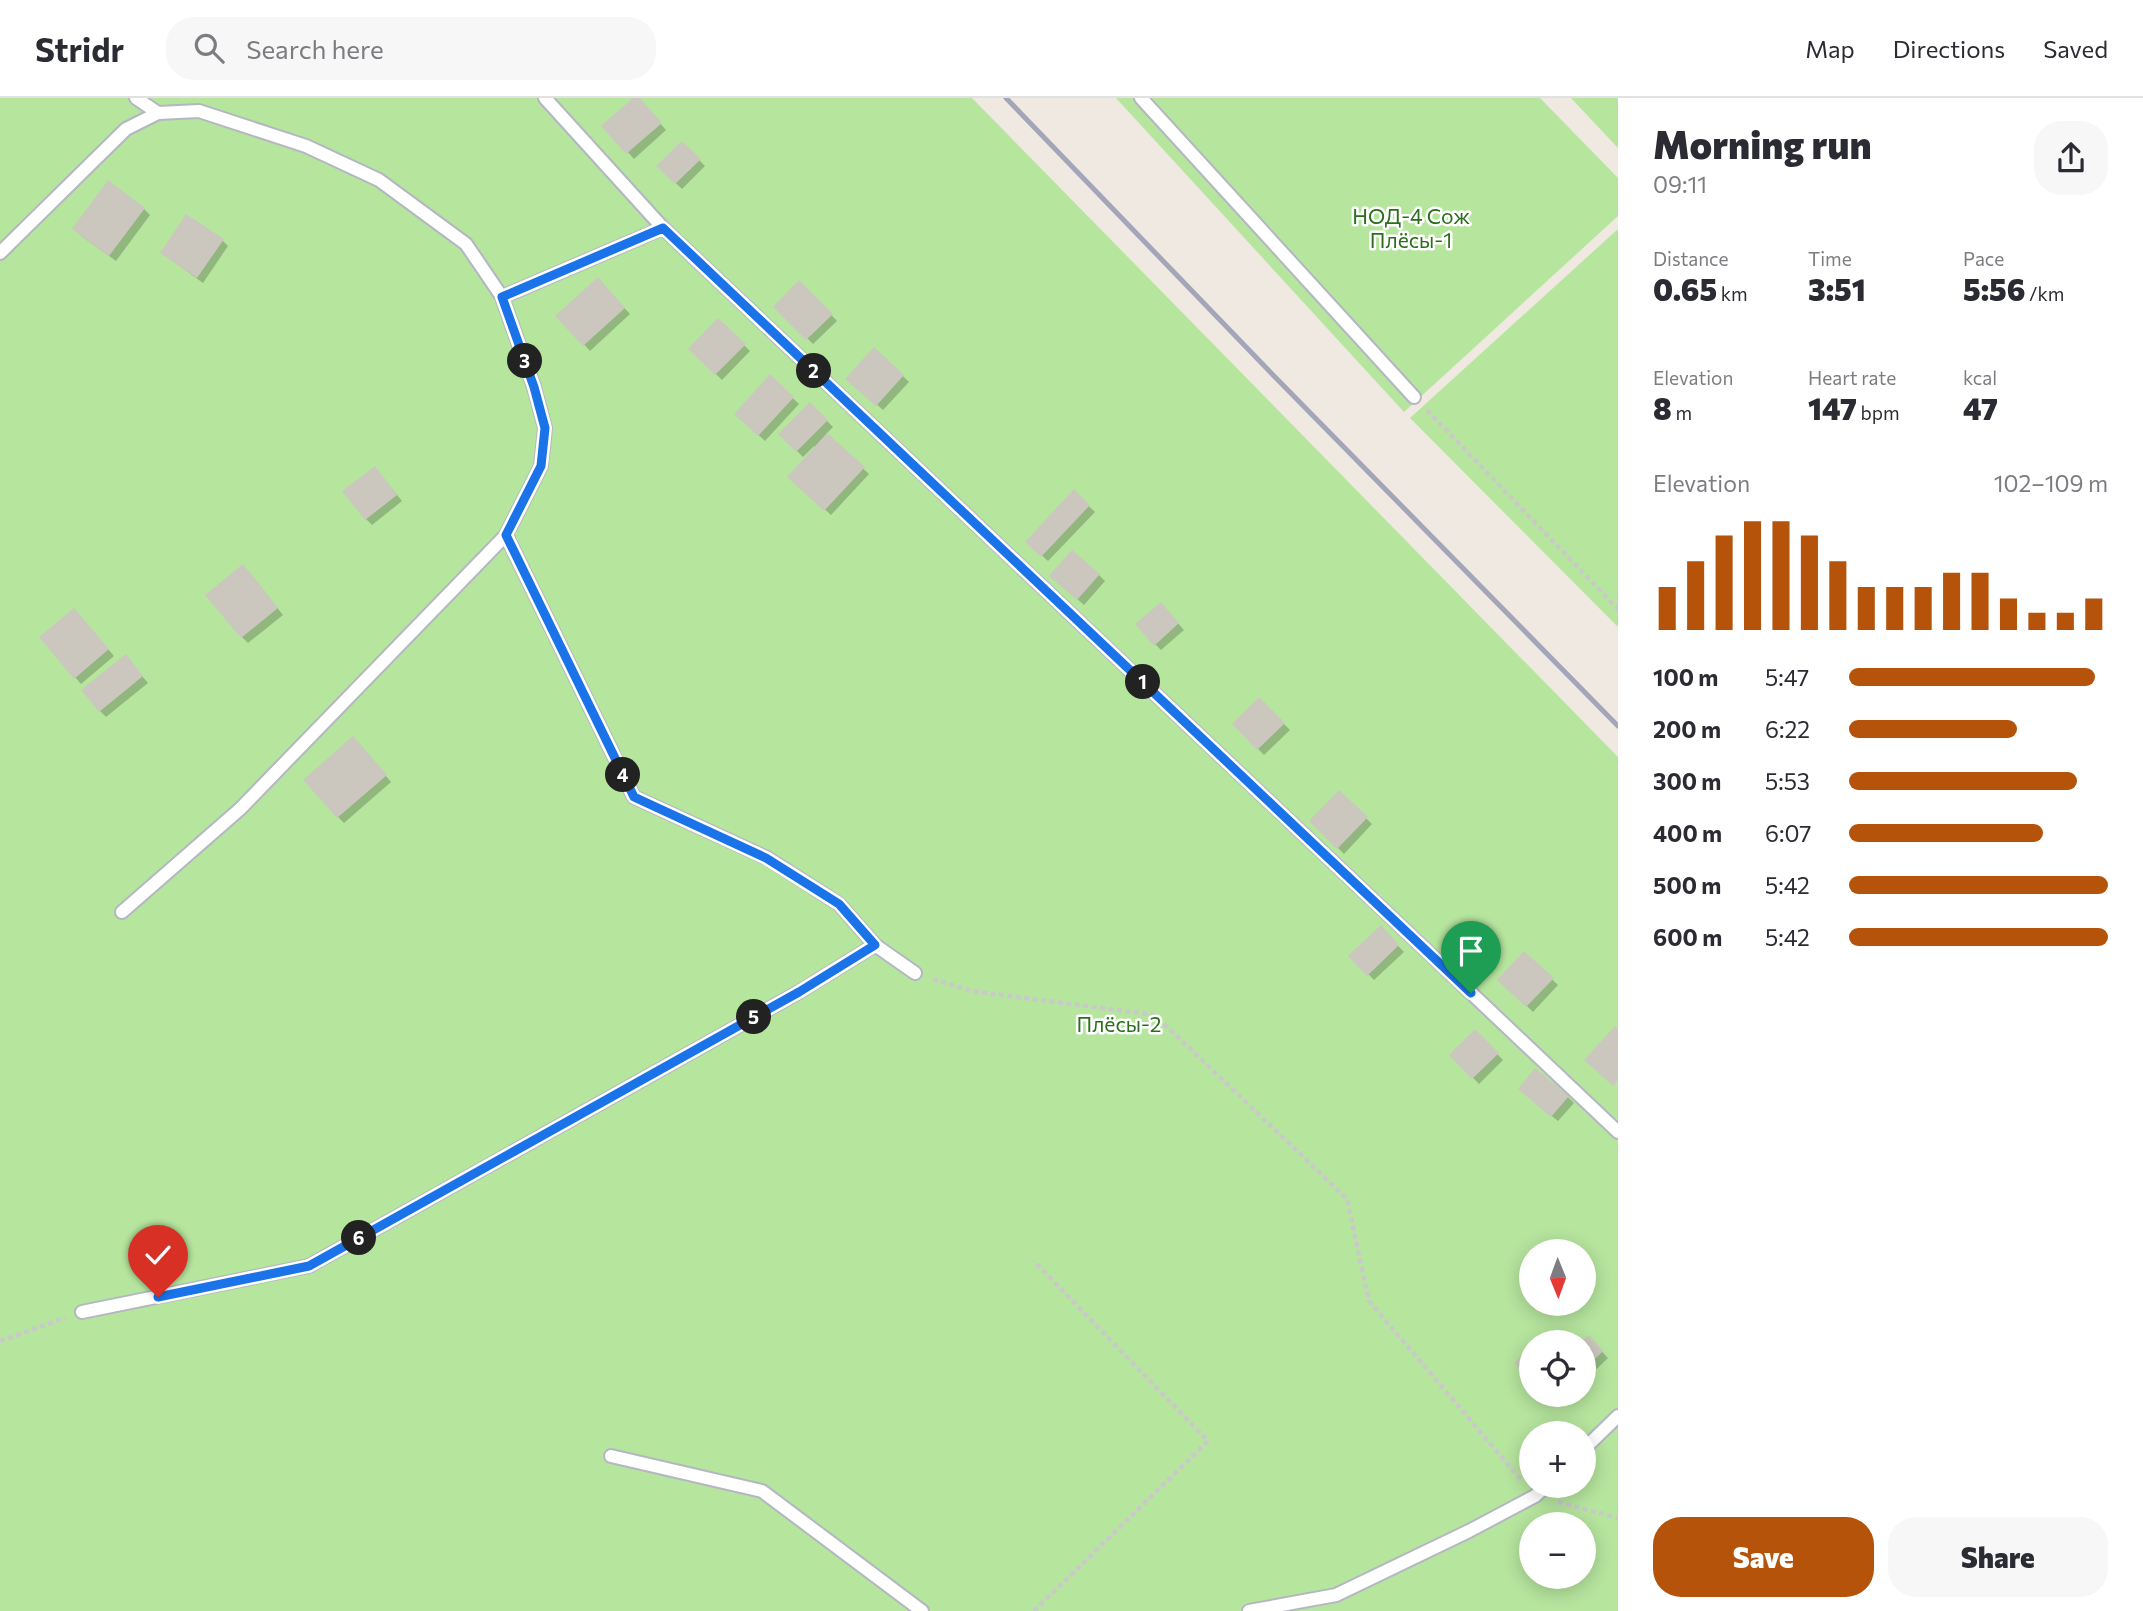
<!DOCTYPE html>
<meta charset="utf-8">
<style>
body{margin:0;font-family:Commissioner,sans-serif;background:#f7f7f7;color:#2b2b33;height:100vh;display:flex;flex-direction:column;font-size:26px;white-space:nowrap}
*{box-sizing:border-box;margin:0}
p{font-size:23px;color:#7c7c81}
.icon{flex:none;width:38px;height:38px;fill:none;stroke:currentColor;stroke-width:2;stroke-linecap:round;stroke-linejoin:round}
.map{position:relative;flex:1;overflow:hidden}
.panel{display:flex;flex-direction:column;background:#fff;width:525px}
.panel>*{flex:none}
.needle{width:46px;rotate:179deg}
.controls{position:absolute;left:1519px;top:1141px;display:grid;gap:14px}
.controls a{display:grid;place-items:center;width:77px;height:77px;border-radius:50%;background:#fff;box-shadow:0 4px 18px #0003;font-size:35px}
.pin{position:absolute;display:grid;place-items:center;width:60px;height:60px;color:#fff;margin:-72px -30px;border-radius:50% 50% 50% 0;rotate:-45deg;box-shadow:0 0 7px #0007}
.pin .icon{rotate:45deg}
.km{position:absolute;width:35px;height:35px;margin:-18px;border-radius:50%;background:#222;color:#fff;font-size:19px;line-height:35px;text-align:center}
.round{display:grid;place-items:center;flex:none;width:74px;height:74px;border-radius:28px;background:#f7f7f7}
.head{display:flex;align-items:center;justify-content:space-between;height:119px;padding:0 35px}
h1{font-size:38px;font-weight:800;line-height:52px}
.stats{display:grid;grid-template-columns:repeat(3,1fr);gap:10px;height:119px;padding:7px 35px}
.stats div{display:grid;align-content:center}
.stats b{font-size:30px;font-weight:800}
.stats small{font-size:19px;font-weight:400}
.stats p{font-size:19px}
.chart{height:196px;padding:14px 35px}
.chart p{display:flex;justify-content:space-between}
.chart svg{width:100%;height:126px;margin-top:7px;stroke:#b45309;stroke-width:6}
.primary-button{display:flex;gap:14px;margin-top:auto;padding:14px 35px}
.primary-button a{flex:1;height:80px;border-radius:28px;background:#b45309;color:#fff;font-size:28px;font-weight:800;line-height:80px;text-align:center}
.primary-button a+a{background:#f7f7f7;color:#2b2b33}
ul{padding:0 35px;list-style:none;font-size:23px}
li{display:grid;grid-template-columns:112px 84px 1fr;align-items:center;height:52px}
li i{height:18px;border-radius:9px;background:#b45309}
header{display:flex;align-items:center;gap:42px;box-sizing:border-box;height:98px;padding:0 35px;background:#fff;border-bottom:2px solid #e1e1e2}
header strong{font-size:33px}
nav{display:flex;gap:38px;margin-inline-start:auto;font-size:24px}
.search{width:490px;height:63px;background:#f7f7f7;display:flex;align-items:center;gap:18px;box-sizing:border-box;padding:0 24px;border-radius:28px;color:#7c7c81;font-size:26px}
main{display:flex;flex:1;min-height:0}
.map>svg:first-child{display:block}
</style>
<header>
<strong>Stridr</strong>
<div class="search"><svg class="icon" aria-label="search" viewBox="0 0 24 24"><circle cx="10" cy="10" r="6"/><path d="M15 15l6 6"/></svg>Search here</div>
<nav><a>Map</a><a>Directions</a><a>Saved</a></nav>
</header>
<main>
<div class="map">
<svg width="1618" height="1513" viewBox="0 0 1618 1513">
<rect width="100%" height="100%" fill="#efe9e1"/>
<!-- green -->
<g fill="#b6e59e" fill-rule="evenodd">
<path d="M0,0H972L1618,659V1513H0ZM1531,1153H1584V1206H1531ZM1531,1244H1584V1297H1531ZM1531,1335H1584V1388H1531ZM1531,1426H1584V1479H1531Z"/>
<path d="M1116,0H1540L1618,80V118L1404,314Z"/>
<path d="M1571,0H1618V50Z"/>
<path d="M1618,131V529L1410,320Z"/>
</g>
<!-- shadow -->
<g fill="#0003">
<path d="M635,0H637L666,32L634,61L604,28Z"/>
<path d="M682,45L705,68L682,91L658,68Z"/>
<path d="M144,111L150,117L116,163L80,137Z"/>
<path d="M222,142L228,148L203,185L162,155Z"/>
<path d="M598,182L630,216L590,253L558,218Z"/>
<path d="M800,184L837,223L813,246L776,209Z"/>
<path d="M718,222L750,253L722,282L690,251Z"/>
<path d="M875,251L909,284L883,312L854,286Z"/>
<path d="M770,279L799,306L765,343L736,316Z"/>
<path d="M810,306L833,329L826,336L869,376L831,417L789,379L816,350L814,348L803,359L780,336Z"/>
<path d="M380,376L402,403L372,427L366,421Z"/>
<path d="M1074,394L1095,414L1048,463L1027,444Z"/>
<path d="M249,474L283,517L248,545L242,539Z"/>
<path d="M1099,477L1105,483L1084,507L1058,484Z"/>
<path d="M1166,512L1184,532L1161,552L1155,546Z"/>
<path d="M80,518L114,558L81,586L41,540Z"/>
<path d="M131,565L148,585L106,619L100,613Z"/>
<path d="M1259,601L1290,632L1264,657L1234,626Z"/>
<path d="M359,646L391,684L344,725L338,719Z"/>
<path d="M1339,694L1372,726L1344,756L1311,723Z"/>
<path d="M1381,830L1404,854L1374,882L1351,858Z"/>
<path d="M1525,855L1558,887L1533,914L1500,882Z"/>
<path d="M1475,933L1503,962L1479,986L1451,957Z"/>
<path d="M1526,997L1568,999L1574,1005L1558,1023Z"/>
<path d="M1589,1240L1608,1260L1584,1283V1244Z"/>
<path d="M1547,1297H1569L1558,1308Z"/>
</g>
<!-- building -->
<g fill="#cbc7bf">
<path d="M633,0H640L662,25L626,56L601,28Z"/>
<path d="M682,43L701,61L675,86L656,68Z"/>
<path d="M108,82L145,110L109,158L72,131Z"/>
<path d="M186,116L224,141L197,180L160,155Z"/>
<path d="M598,179L625,210L583,248L555,218Z"/>
<path d="M799,182L833,216L806,242L773,209Z"/>
<path d="M718,220L746,246L715,277L688,251Z"/>
<path d="M874,249L904,277L876,308L845,281Z"/>
<path d="M770,276L794,299L758,338L734,316Z"/>
<path d="M810,304L828,322L796,354L778,336Z"/>
<path d="M827,335L865,369L824,413L787,379Z"/>
<path d="M375,368L397,397L365,422L342,393Z"/>
<path d="M1074,391L1090,407L1041,459L1025,444Z"/>
<path d="M1072,452L1100,476L1077,502L1049,478Z"/>
<path d="M243,466L278,510L241,540L205,497Z"/>
<path d="M1161,504L1179,525L1154,548L1135,526Z"/>
<path d="M74,510L109,551L74,581L39,539Z"/>
<path d="M126,556L143,578L99,614L81,592Z"/>
<path d="M1259,599L1285,625L1257,652L1232,626Z"/>
<path d="M353,638L387,677L337,720L303,682Z"/>
<path d="M1339,692L1368,719L1337,751L1309,723Z"/>
<path d="M1381,827L1399,847L1367,878L1348,858Z"/>
<path d="M1524,853L1554,880L1526,909L1497,882Z"/>
<path d="M1615,928L1618,931V982L1613,988L1584,962Z"/>
<path d="M1475,931L1499,955L1472,981L1449,957Z"/>
<path d="M1535,970L1569,998L1551,1019L1518,991Z"/>
<path d="M1545,1236L1553,1244H1536Z"/>
<path d="M1589,1237L1603,1253L1584,1272V1244H1581Z"/>
<path d="M1531,1249V1283L1514,1265Z"/>
</g>
<g fill="none" stroke-linecap="round" stroke-linejoin="round">
<defs>
<g id="lane">
<path d="M136,0L158,15"/>
<path d="M545,0L663,130"/>
<path d="M1141,0L1414,299"/>
<path d="M0,155L126,31L158,15L199,13L306,48L379,82L466,146L502,199L663,130L1618,1034"/>
<path d="M506,437L634,699L767,760L839,806L875,847L915,875"/>
<path d="M122,814L240,711L506,437L541,368L545,330L534,289L502,199"/>
<path d="M82,1214L309,1168L799,894L875,847"/>
<path d="M1584,1351L1618,1318"/>
<path d="M611,1358L762,1393L922,1513"/>
<path d="M1249,1513L1336,1497L1469,1433L1535,1398L1546,1388"/>
</g>
</defs>
<!-- lane casing -->
<use href="#lane" stroke="#b4b7c1" stroke-width="16"/>
<!-- path -->
<g stroke="#c9c9c9" stroke-width="4.5" stroke-dasharray="5 3.5" stroke-linecap="butt">
<path d="M1427,312L1618,511"/>
<path d="M933,881L971,893L1155,917L1347,1101L1369,1203L1522,1383"/>
<path d="M0,1243L65,1220"/>
<path d="M1558,1404L1618,1420"/>
<path d="M1034,1513L1208,1343L1034,1163"/>
</g>
<!-- lane -->
<use href="#lane" stroke="#fff" stroke-width="12"/>
<!-- rail -->
<path stroke="#a3a6b8" stroke-width="5" d="M1006,0L1274,278L1618,628"/>
</g>
<g fill="none" stroke-linecap="round" stroke-linejoin="round">
<defs>
<path id="route" d="M158,1199L309,1168L799,894L875,847L839,806L766,760L634,699L506,437L541,368L545,330L534,289L502,199L663,130L1471,895"/>
</defs>
<!-- route casing -->
<use href="#route" stroke="#fff" stroke-width="14"/>
<!-- route -->
<use href="#route" stroke="#1a73e8" stroke-width="9"/>
</g>
<g text-anchor="middle" stroke-width="5" stroke-linejoin="round" paint-order="stroke">
<!-- park labels -->
<g font-size="21" fill="#2c6e1b" stroke="#fff">
<text x="1411" y="126">НОД-4 Сож<tspan x="1411" dy="24">Плёсы-1</tspan></text>
<text x="1119" y="934">Плёсы-2</text>
</g>
</g>
</svg>
<div class="controls">
<a><svg class="needle" viewBox="-14 -14 28 28"><path d="M0-13l5 13h-10z" fill="#e53935"/><path d="M0 13l5-13h-10z" fill="#7c7c81"/></svg></a>
<a><svg class="icon" aria-label="locate" viewBox="0 0 24 24"><circle cx="12" cy="12" r="6"/><path d="M12 2v4M12 18v4M2 12h4M18 12h4"/></svg></a>
<a>+</a>
<a>−</a>
</div>
<div class="pin" style="left:1471px;top:895px;background:#1e9e55"><svg class="icon" aria-label="arrive" viewBox="0 0 24 24"><path d="M6 21V4h12l-3 4 3 4H6"/></svg></div>
<div class="pin" style="left:158px;top:1199px;background:#d93025"><svg class="icon" aria-label="check" viewBox="0 0 24 24"><path d="M5 12l5 5 9-10"/></svg></div>
<b class="km" style="left:1143px;top:584px">1</b>
<b class="km" style="left:814px;top:273px">2</b>
<b class="km" style="left:525px;top:263px">3</b>
<b class="km" style="left:623px;top:677px">4</b>
<b class="km" style="left:754px;top:919px">5</b>
<b class="km" style="left:359px;top:1140px">6</b>
</div>
<section class="panel">
<div class="head"><div><h1>Morning run</h1><p>09:11</p></div><a class="round"><svg class="icon" aria-label="share" viewBox="0 0 24 24"><path d="M12 15V3M7 8l5-5 5 5M5 13v7h14v-7"/></svg></a></div>
<div class="stats">
<div><p>Distance</p><b>0.65<small> km</small></b></div>
<div><p>Time</p><b>3:51</b></div>
<div><p>Pace</p><b>5:56<small> /km</small></b></div>
</div>
<div class="stats">
<div><p>Elevation</p><b>8<small> m</small></b></div>
<div><p>Heart rate</p><b>147<small> bpm</small></b></div>
<div><p>kcal</p><b>47</b></div>
</div>
<div class="chart"><p><span>Elevation</span>102–109 m</p>
<svg viewBox="0 0 160 44" preserveAspectRatio="none"><path d="M5 44V29M15 44V20M25 44V11M35 44V6M45 44V6M55 44V11M65 44V20M75 44V29M85 44V29M95 44V29M105 44V24M115 44V24M125 44V33M135 44V38M145 44V38M155 44V33"/></svg>
</div>
<ul>
<li><b>100 m</b>5:47<i style="width:95%"></i></li>
<li><b>200 m</b>6:22<i style="width:65%"></i></li>
<li><b>300 m</b>5:53<i style="width:88%"></i></li>
<li><b>400 m</b>6:07<i style="width:75%"></i></li>
<li><b>500 m</b>5:42<i style="width:100%"></i></li>
<li><b>600 m</b>5:42<i style="width:100%"></i></li>
</ul>
<div class="primary-button"><a>Save</a><a>Share</a></div>
</section>
</main>
